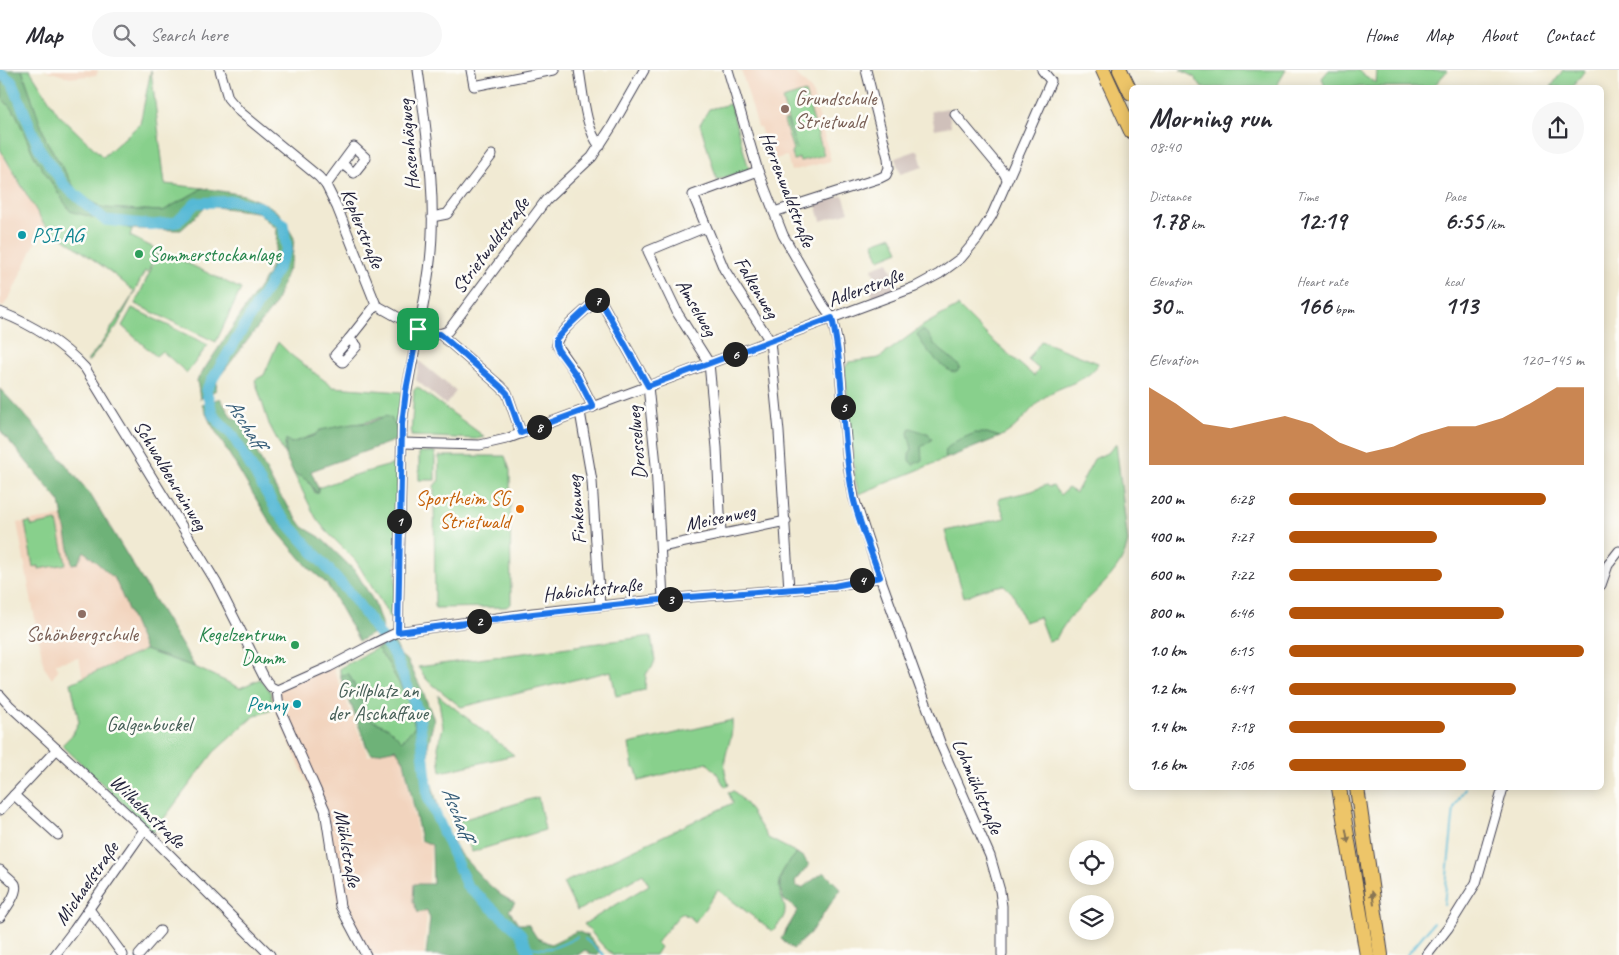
<!DOCTYPE html>
<meta charset="utf-8">
<style>
body{margin:0;font-family:Caveat,sans-serif;background:#f7f7f7;color:#2b2b33;height:100vh;display:flex;flex-direction:column;font-size:19px;white-space:nowrap}
*{box-sizing:border-box;margin:0}
p{font-size:16px;color:#7c7c81}
.icon{flex:none;width:28px;height:28px;fill:none;stroke:currentColor;stroke-width:2;stroke-linecap:round;stroke-linejoin:round}
.map{position:relative;flex:1;overflow:hidden}
.panel{position:absolute;left:1129px;top:15px;width:475px;height:705px;display:flex;flex-direction:column;background:#fff;border-radius:8px;box-shadow:0 2px 12px #0003}
.panel>*{flex:none}
.fabs{position:absolute;left:1069px;top:770px;display:grid;gap:10px}
.fabs a{display:grid;place-items:center;width:45px;height:45px;border-radius:50%;background:#fff;box-shadow:0 2px 12px #0003;font-size:25px}
.pin{position:absolute;display:grid;place-items:center;width:42px;height:42px;color:#fff;margin:-21px;border-radius:10px;box-shadow:0 2px 8px #0006}
.km{position:absolute;width:25px;height:25px;margin:-12px;border-radius:50%;background:#222;color:#fff;font-size:14px;line-height:25px;text-align:center}
.round{display:grid;place-items:center;flex:none;width:52px;height:52px;border-radius:26px;background:#f7f7f7}
.overview{display:flex;align-items:center;justify-content:space-between;height:85px;padding:0 20px}
h1{font-size:28px;font-weight:800;line-height:38px}
.metrics{display:grid;grid-template-columns:repeat(3,1fr);gap:8px;height:85px;padding:5px 20px}
.metrics div{display:grid;align-content:center}
.metrics b{font-size:25px;font-weight:800}
.metrics small{font-size:14px;font-weight:400}
.metrics p{font-size:14px}
.chart{height:140px;padding:10px 20px}
.chart p{display:flex;justify-content:space-between}
.chart svg{width:100%;height:90px;margin-top:5px;fill:#b45309;opacity:.7}
ul{padding:0 20px;list-style:none;font-size:16px}
li{display:grid;grid-template-columns:80px 60px 1fr;align-items:center;height:38px}
li i{height:12px;border-radius:6px;background:#b45309}
header{display:flex;align-items:center;gap:30px;box-sizing:border-box;height:70px;padding:0 25px;background:#fff;border-bottom:1px solid #e1e1e2}
header strong{font-size:24px}
nav{display:flex;gap:28px;margin-inline-start:auto;font-size:18px}
.search{width:350px;height:45px;background:#f7f7f7;display:flex;align-items:center;gap:12px;box-sizing:border-box;padding:0 18px;border-radius:28px;color:#7c7c81;font-size:19px}
.map>svg:first-child{display:block}
</style>
<header>
<strong>Map</strong>
<div class="search"><svg class="icon" aria-label="search" viewBox="0 0 24 24"><circle cx="10" cy="10" r="6"/><path d="M15 15l6 6"/></svg>Search here</div>
<nav><a>Home</a><a>Map</a><a>About</a><a>Contact</a></nav>
</header>
<div class="map">
<svg width="1619" height="885" viewBox="0 0 1619 885">
<rect width="100%" height="100%" fill="#fdfcf7"/>
<filter id="ink" filterUnits="userSpaceOnUse"><feTurbulence type="fractalNoise" baseFrequency=".02" numOctaves="2"/><feDisplacementMap in="SourceGraphic" scale="10" xChannelSelector="R" yChannelSelector="G"/><feConvolveMatrix kernelMatrix="1 2 1 2 8 2 1 2 1" color-interpolation-filters="sRGB"/></filter>
<filter id="wash" filterUnits="userSpaceOnUse"><feTurbulence type="fractalNoise" baseFrequency=".0096" numOctaves="4" result="noise"/><feDisplacementMap in="SourceGraphic" scale="20" xChannelSelector="R" yChannelSelector="G"/><feGaussianBlur stdDeviation="1.12" result="paint"/><feColorMatrix in="noise" values="0 0 0 0 0 0 0 0 0 0 0 0 0 0 0 0 0 1.4 0 .05"/><feComposite in="paint" operator="in"/></filter>
<g filter="url(#wash)">
<rect width="100%" height="100%" fill="#f1ead3"/>
<!-- built -->
<g fill="#f2d4be">
<path d="M45,0H98L97,5L70,8Z"/>
<path d="M741,0H792L812,21L831,91L791,101L787,86L770,90L760,57H758Z"/>
<path d="M0,81L44,154L12,223L3,237L0,236Z"/>
<path d="M63,446L72,494L83,481L115,509L144,580L83,608L79,588L56,593L58,600L52,609L44,597L17,453Z"/>
<path d="M333,597L368,686L400,676L419,771L431,773L424,885H367L340,840L323,748L268,623Z"/>
</g>
<!-- industrial -->
<g fill="#cfc0ba">
<path d="M948,38L951,56L935,59L931,41Z"/>
<path d="M918,80L923,97L900,104L895,88Z"/>
<path d="M843,125L849,142L821,151L816,134Z"/>
<path d="M888,192L900,217L873,228L869,216L877,214L872,198Z"/>
<path d="M419,291L456,321L446,335L416,310Z"/>
</g>
<!-- green -->
<g fill="#88d08c" stroke="#557964">
<path d="M22,0H30L58,44L103,87L140,54L151,0L165,114L203,118L163,141L102,138L77,122L46,70Z"/>
<path d="M1180,0H1286L1276,17L1202,18L1194,7Z"/>
<path d="M1329,0H1357L1376,13L1377,0H1448L1433,17H1325L1322,8Z"/>
<path d="M1563,0H1585L1573,17H1551Z"/>
<path d="M0,10L2,11V28L16,44L34,86L100,151L132,159L130,166L158,180L148,202L145,201L117,256L89,291H87L101,274L135,222L112,203L44,154L0,79Z"/>
<path d="M805,22L824,85L800,91L799,88L794,90L791,81L793,80L784,51L787,50L796,79L782,29Z"/>
<path d="M730,34L749,99L717,110L700,54L709,39Z"/>
<path d="M892,166L899,181L879,189L873,173Z"/>
<path d="M160,180L241,219L216,272L135,234Z"/>
<path d="M958,236L992,270L1034,306L1039,299L1028,290L1041,271L1098,293C1090,311 1065,314 1049,324C1030,336 1021,357 1000,367L987,363L946,379L945,389L859,424L855,409L845,298L849,292L879,288L924,255Z"/>
<path d="M132,238L208,275L187,303L162,281L156,286L122,256Z"/>
<path d="M278,272L291,285L333,317L402,322L399,369L380,347C367,354 353,353 338,357C322,361 307,368 291,373L285,372V385L269,354L255,310L264,305Z"/>
<path d="M417,317L485,367L476,369L411,366L414,320Z"/>
<path d="M1116,373L1128,472C1120,513 1073,532 1056,569L1048,571L1039,547L1024,552L1013,524L1004,515L984,519L964,527L945,461L1005,448L998,429L1032,421L1046,415L1049,417L1053,416L1060,425L1068,418L1076,423L1094,389L1109,382Z"/>
<rect x="419" y="382" width="16" height="28"/>
<path d="M439,386H505L510,400L511,534L506,537L435,538L434,416L439,410Z"/>
<path d="M398,393L395,545L390,547L356,491L326,461L316,448L294,404C305,407 311,413 315,423H318V418L351,406Z"/>
<path d="M57,451L66,494L39,499V496L33,497L25,453L30,452L32,456Z"/>
<path d="M651,566L655,590L652,598L648,601L646,605L645,620L616,626L611,601L461,637L427,610L418,597Z"/>
<path d="M377,578L388,593L407,628L415,657L402,671L368,680L340,605V598Z"/>
<path d="M145,580L195,597L240,618L260,609L270,621L274,639L253,647L214,682L153,763L62,675L72,665L79,652L71,613Z"/>
<path d="M438,625L514,685L441,702L438,677L443,657Z"/>
<path d="M732,650C734,676 717,687 729,715L725,717L716,702L707,693L639,711L636,699L633,698L629,674Z"/>
<path d="M734,721L747,735L768,768L797,783C791,792 782,798 780,810C775,833 799,836 772,861L718,820L695,852L690,847L681,843L656,873L660,877L655,885H613L604,877L584,854L649,815L643,804L577,841L563,813L733,733L728,722Z"/>
<path d="M538,727L545,760L472,782L458,751Z"/>
</g>
<!-- forest -->
<g fill="#6eb278" stroke="#486a5a">
<path d="M0,0H22L46,70L77,122L102,138L163,141L203,118L244,125L268,135L280,144L294,168L292,190L274,236L217,310L216,320L200,329L197,310L268,204L276,178L277,159L257,142L207,136L181,160L132,159L70,141L34,86L16,44L2,28V11L0,10Z"/>
<path d="M922,260C928,262 931,270 935,275C943,283 953,288 960,297L957,302C945,304 922,276 917,264Z"/>
<path d="M0,319L33,354L90,424L195,597L145,580L115,509L84,481L78,493L72,494L60,432L0,360Z"/>
<path d="M220,328L232,348L239,349L277,421L303,457L320,467L356,502L374,532L383,558L359,571L327,514L309,498L271,454L210,352L202,335Z"/>
<path d="M385,346L391,348L397,359L399,369L311,401L318,418V423H316C311,413 305,407 294,404L285,385L286,369L291,373L313,366L320,360L352,354L370,353Z"/>
<path d="M910,358C917,359 920,363 928,363L932,370L921,377L922,390L913,395L909,390V384L912,379L908,363Z"/>
<path d="M975,363H987L1000,367L945,389L946,379L956,371Z"/>
<path d="M394,571L401,586L408,591L423,622L434,650L428,675L429,704L442,751L460,784L487,813L501,825L515,833L509,840L518,854H528L537,868L551,874L577,861L588,866L599,879L598,885H592L585,880L578,885H426L430,849L427,840L418,843L413,831L414,814H433L432,775L421,770L404,691L396,679L372,684L368,680L340,605L349,604L371,650L389,658L402,671L415,656L407,628L388,593L377,578Z"/>
<path d="M797,783L804,788L809,795L795,811L796,816L802,818L824,802L841,819L810,863L793,879L781,869L798,840L784,830L780,819V810L784,798Z"/>
</g>
<g fill="none" stroke-linecap="round" stroke-linejoin="round">
<!-- stream -->
<g stroke="#57b9d5" stroke-width="2">
<path d="M1444,835L1454,738L1465,718"/>
<path d="M585,869L604,885"/>
<path d="M526,875C547,883 558,877 577,867"/>
<path d="M1407,885L1433,853"/>
</g>
<!-- river -->
<path stroke="#57b9d5" stroke-width="11" d="M0,3L12,12L39,78L64,115L105,150L154,155L177,152L196,133L234,131L260,137L283,154L287,179L269,215L206,320L213,345L233,366L277,441L353,527L395,586L419,644L428,727L467,816L520,863L530,885"/>
</g>
</g>
<g filter="url(#ink)">
<g fill="none" stroke-linecap="round" stroke-linejoin="round">
<defs>
<g id="minor">
<path d="M220,0L228,28L240,42L319,107L326,115L337,137L376,235L428,264H440L448,261L546,130L592,87L612,56L644,0"/>
<path d="M471,0L474,16L554,0"/>
<path d="M579,0C583,22 585,59 600,76"/>
<path d="M728,0L758,101L783,165L823,235L832,248L838,275L848,394L854,428L880,507L941,675L990,786L1000,821L1002,836V885"/>
<path d="M955,44L1004,103L1007,109"/>
<path d="M758,101L693,125L724,199L770,271L779,362L789,520"/>
<path d="M326,115L354,77L366,88L354,103L342,94"/>
<path d="M774,142L880,108L886,105L889,98L888,88L866,0"/>
<path d="M432,147L447,144L492,85"/>
<path d="M706,157L648,181L678,244L709,293L717,378L721,464"/>
<path d="M0,242C33,255 61,272 85,298L216,512L265,609L271,617L277,620"/>
<path d="M440,264L500,316L507,323L521,363"/>
<path d="M349,269L357,276L343,292L335,285Z"/>
<path d="M349,269L376,235"/>
<path d="M593,337L577,305L556,275C558,260 585,242 596,230L602,233L648,316L656,395L663,529"/>
<path d="M580,342L592,411L600,536"/>
<path d="M402,373L480,375L506,369L915,217L939,204L961,188L977,169L992,145L1051,11L1042,0"/>
<path d="M661,477L786,451"/>
<path d="M1601,515L1608,495L1619,481"/>
<path d="M398,562L402,354C408,302 422,252 429,200C438,134 427,66 418,0"/>
<path d="M277,620L329,597L373,574L398,562L533,543L677,528L834,516L880,507"/>
<path d="M277,620L279,637L325,740L340,836L366,885"/>
<path d="M0,625L9,635L150,765L270,885"/>
<path d="M14,725L58,765"/>
<path d="M0,740L57,679"/>
<path d="M0,800C5,805 11,809 15,814C19,822 5,840 0,847"/>
<path d="M89,839L123,885"/>
<path d="M55,885L74,860L144,760"/>
<path d="M139,885L160,861"/>
<path d="M1427,885L1448,858L1476,813L1503,718"/>
</g>
<g id="highway">
<path d="M1103,0L1131,61"/>
<path d="M1120,0L1131,23"/>
<path d="M1339,718L1367,885"/>
<path d="M1357,718L1381,885"/>
</g>
</defs>
<!-- minor casing -->
<use href="#minor" stroke="#414052" stroke-width="11"/>
<!-- highway casing -->
<use href="#highway" stroke="#414052" stroke-width="16"/>
<!-- minor -->
<use href="#minor" stroke="#fff" stroke-width="9"/>
<!-- highway -->
<use href="#highway" stroke="#edc569" stroke-width="14"/>
</g>
<!-- one-way arrows -->
<defs><path id="oneway-solid" d="M-6-.8H1V-3.2L6.5 0L1 3.2V.8H-6Z" transform="scale(1.25)"/></defs>
<g fill="#887452">
<use href="#oneway-solid" transform="translate(1347 766) rotate(80)"/>
<use href="#oneway-solid" transform="translate(1373 828) rotate(-98)"/>
</g>
</g>
<g fill="none" stroke-linecap="round" stroke-linejoin="round" filter="url(#ink)">
<defs>
<path id="route" d="M596,230L602,233L648,316L832,248C845,307 841,368 853,427C859,453 871,481 880,507L834,516L677,528L533,544L398,562L402,354L406,321L418,259L428,264H440L500,316L507,323L521,363L593,337L577,306L558,280L556,275V269L566,258Z"/>
</defs>
<!-- route casing -->
<use href="#route" stroke="#fff" stroke-width="10"/>
<!-- route -->
<use href="#route" stroke="#1a73e8" stroke-width="6"/>
</g>
<!-- markers -->
<g fill="#8d6e63" stroke="#fdfcf7" stroke-width="2">
<circle cx="785" cy="39" r="5"/>
<circle cx="82" cy="544" r="5"/>
</g>
<g fill="#0f9aa8" stroke="#fdfcf7" stroke-width="2">
<circle cx="22" cy="165" r="5"/>
<circle cx="297" cy="634" r="5"/>
</g>
<g fill="#2e9e5b" stroke="#fdfcf7" stroke-width="2">
<circle cx="139" cy="184" r="5"/>
<circle cx="295" cy="575" r="5"/>
</g>
<circle fill="#e8710a" stroke="#fdfcf7" stroke-width="2" cx="520" cy="439" r="5"/>
<g text-anchor="middle" stroke-width="5" stroke-linejoin="round" paint-order="stroke">
<!-- education labels -->
<g font-size="20" fill="#785e54" stroke="#fdfcf7" text-anchor="start">
<text x="795" y="35">Grundschule<tspan x="795" dy="23">Strietwald</tspan></text>
<text x="82" y="571" text-anchor="middle">Schönbergschule</text>
</g>
<!-- street labels -->
<g font-size="20" fill="#22223b" stroke="#fdfcf7">
<text transform="translate(408 75) rotate(-95)" y="7">Hasenhägweg</text>
<text transform="translate(788 119) rotate(69)" y="7">Herrenwaldstraße</text>
<text transform="translate(363 158) rotate(68)" y="7">Keplerstraße</text>
<text transform="translate(490 175) rotate(-53)" y="7">Strietwaldstraße</text>
<text transform="translate(757 217) rotate(59)" y="7">Falkenweg</text>
<text transform="translate(865 217) rotate(-20)" y="7">Adlerstraße</text>
<text transform="translate(697 237) rotate(60)" y="7">Amselweg</text>
<text transform="translate(636 373) rotate(-95)" y="7">Drosselweg</text>
<text transform="translate(171 405) rotate(59)" y="7">Schwalbenrainweg</text>
<text transform="translate(576 440) rotate(-95)" y="7">Finkenweg</text>
<text transform="translate(720 447) rotate(-12)" y="7">Meisenweg</text>
<text transform="translate(592 519) rotate(-6)" y="7">Habichtstraße</text>
<text transform="translate(978 716) rotate(67)" y="7">Lohmühlstraße</text>
<text transform="translate(148 741) rotate(44)" y="7">Wilhelmstraße</text>
<text transform="translate(348 778) rotate(80)" y="7">Mühlstraße</text>
<text transform="translate(86 813) rotate(-55)" y="7">Michaelstraße</text>
</g>
<!-- culture labels -->
<g font-size="20" fill="#0d838f" stroke="#fdfcf7" text-anchor="start">
<text x="32" y="172">PSI AG</text>
<text x="287" y="641" text-anchor="end">Penny</text>
</g>
<!-- leisure labels -->
<g font-size="20" fill="#27864d" stroke="#fdfcf7" text-anchor="start">
<text x="149" y="191">Sommerstockanlage</text>
<text x="285" y="571" text-anchor="end">Kegelzentrum<tspan x="285" dy="23">Damm</tspan></text>
</g>
<!-- food labels -->
<g font-size="20" fill="#c56008" stroke="#fdfcf7" text-anchor="end">
<text x="510" y="435">Sportheim SG<tspan x="510" dy="23">Strietwald</tspan></text>
</g>
<!-- park labels -->
<g font-size="20" fill="#465f57" stroke="#fdfcf7">
<text x="378" y="627">Grillplatz an<tspan x="378" dy="23">der Aschaffaue</tspan></text>
<text x="149" y="661">Galgenbuckel</text>
</g>
<!-- water labels -->
<g font-size="21" font-style="italic" fill="#375e79" stroke="#fdfcf7">
<text transform="translate(246 353) rotate(57)" y="7">Aschaff</text>
<text transform="translate(458 743) rotate(69)" y="7">Aschaff</text>
</g>
</g>
</svg>
<div class="fabs">
<a><svg class="icon" aria-label="locate" viewBox="0 0 24 24"><circle cx="12" cy="12" r="6"/><path d="M12 2v4M12 18v4M2 12h4M18 12h4"/></svg></a>
<a><svg class="icon" aria-label="layers" viewBox="0 0 24 24"><path d="M12 4l9 5-9 5-9-5zM3 14l9 5 9-5"/></svg></a>
</div>
<div class="pin" style="left:418px;top:259px;background:#1e9e55"><svg class="icon" aria-label="arrive" viewBox="0 0 24 24"><path d="M6 21V4h12l-3 4 3 4H6"/></svg></div>
<b class="km" style="left:399px;top:451px">1</b>
<b class="km" style="left:479px;top:551px">2</b>
<b class="km" style="left:670px;top:529px">3</b>
<b class="km" style="left:862px;top:510px">4</b>
<b class="km" style="left:843px;top:337px">5</b>
<b class="km" style="left:735px;top:284px">6</b>
<b class="km" style="left:597px;top:230px">7</b>
<b class="km" style="left:539px;top:357px">8</b>
<section class="panel">
<div class="overview"><div><h1>Morning run</h1><p>08:40</p></div><a class="round"><svg class="icon" aria-label="share" viewBox="0 0 24 24"><path d="M12 15V3M7 8l5-5 5 5M5 13v7h14v-7"/></svg></a></div>
<div class="metrics">
<div><p>Distance</p><b>1.78<small> km</small></b></div>
<div><p>Time</p><b>12:19</b></div>
<div><p>Pace</p><b>6:55<small> /km</small></b></div>
</div>
<div class="metrics">
<div><p>Elevation</p><b>30<small> m</small></b></div>
<div><p>Heart rate</p><b>166<small> bpm</small></b></div>
<div><p>kcal</p><b>113</b></div>
</div>
<div class="chart"><p><span>Elevation</span>120–145 m</p>
<svg viewBox="0 0 160 44" preserveAspectRatio="none"><path d="M0 44V6L10 14L20 24L30 26L40 23L50 20L60 24L70 33L80 38L90 35L100 29L110 25L120 25L130 21L140 14L150 6L160 6V44z"/></svg>
</div>
<ul>
<li><b>200 m</b>6:28<i style="width:87%"></i></li>
<li><b>400 m</b>7:27<i style="width:50%"></i></li>
<li><b>600 m</b>7:22<i style="width:52%"></i></li>
<li><b>800 m</b>6:46<i style="width:73%"></i></li>
<li><b>1.0 km</b>6:15<i style="width:100%"></i></li>
<li><b>1.2 km</b>6:41<i style="width:77%"></i></li>
<li><b>1.4 km</b>7:18<i style="width:53%"></i></li>
<li><b>1.6 km</b>7:06<i style="width:60%"></i></li>
</ul>
</section>
</div>
